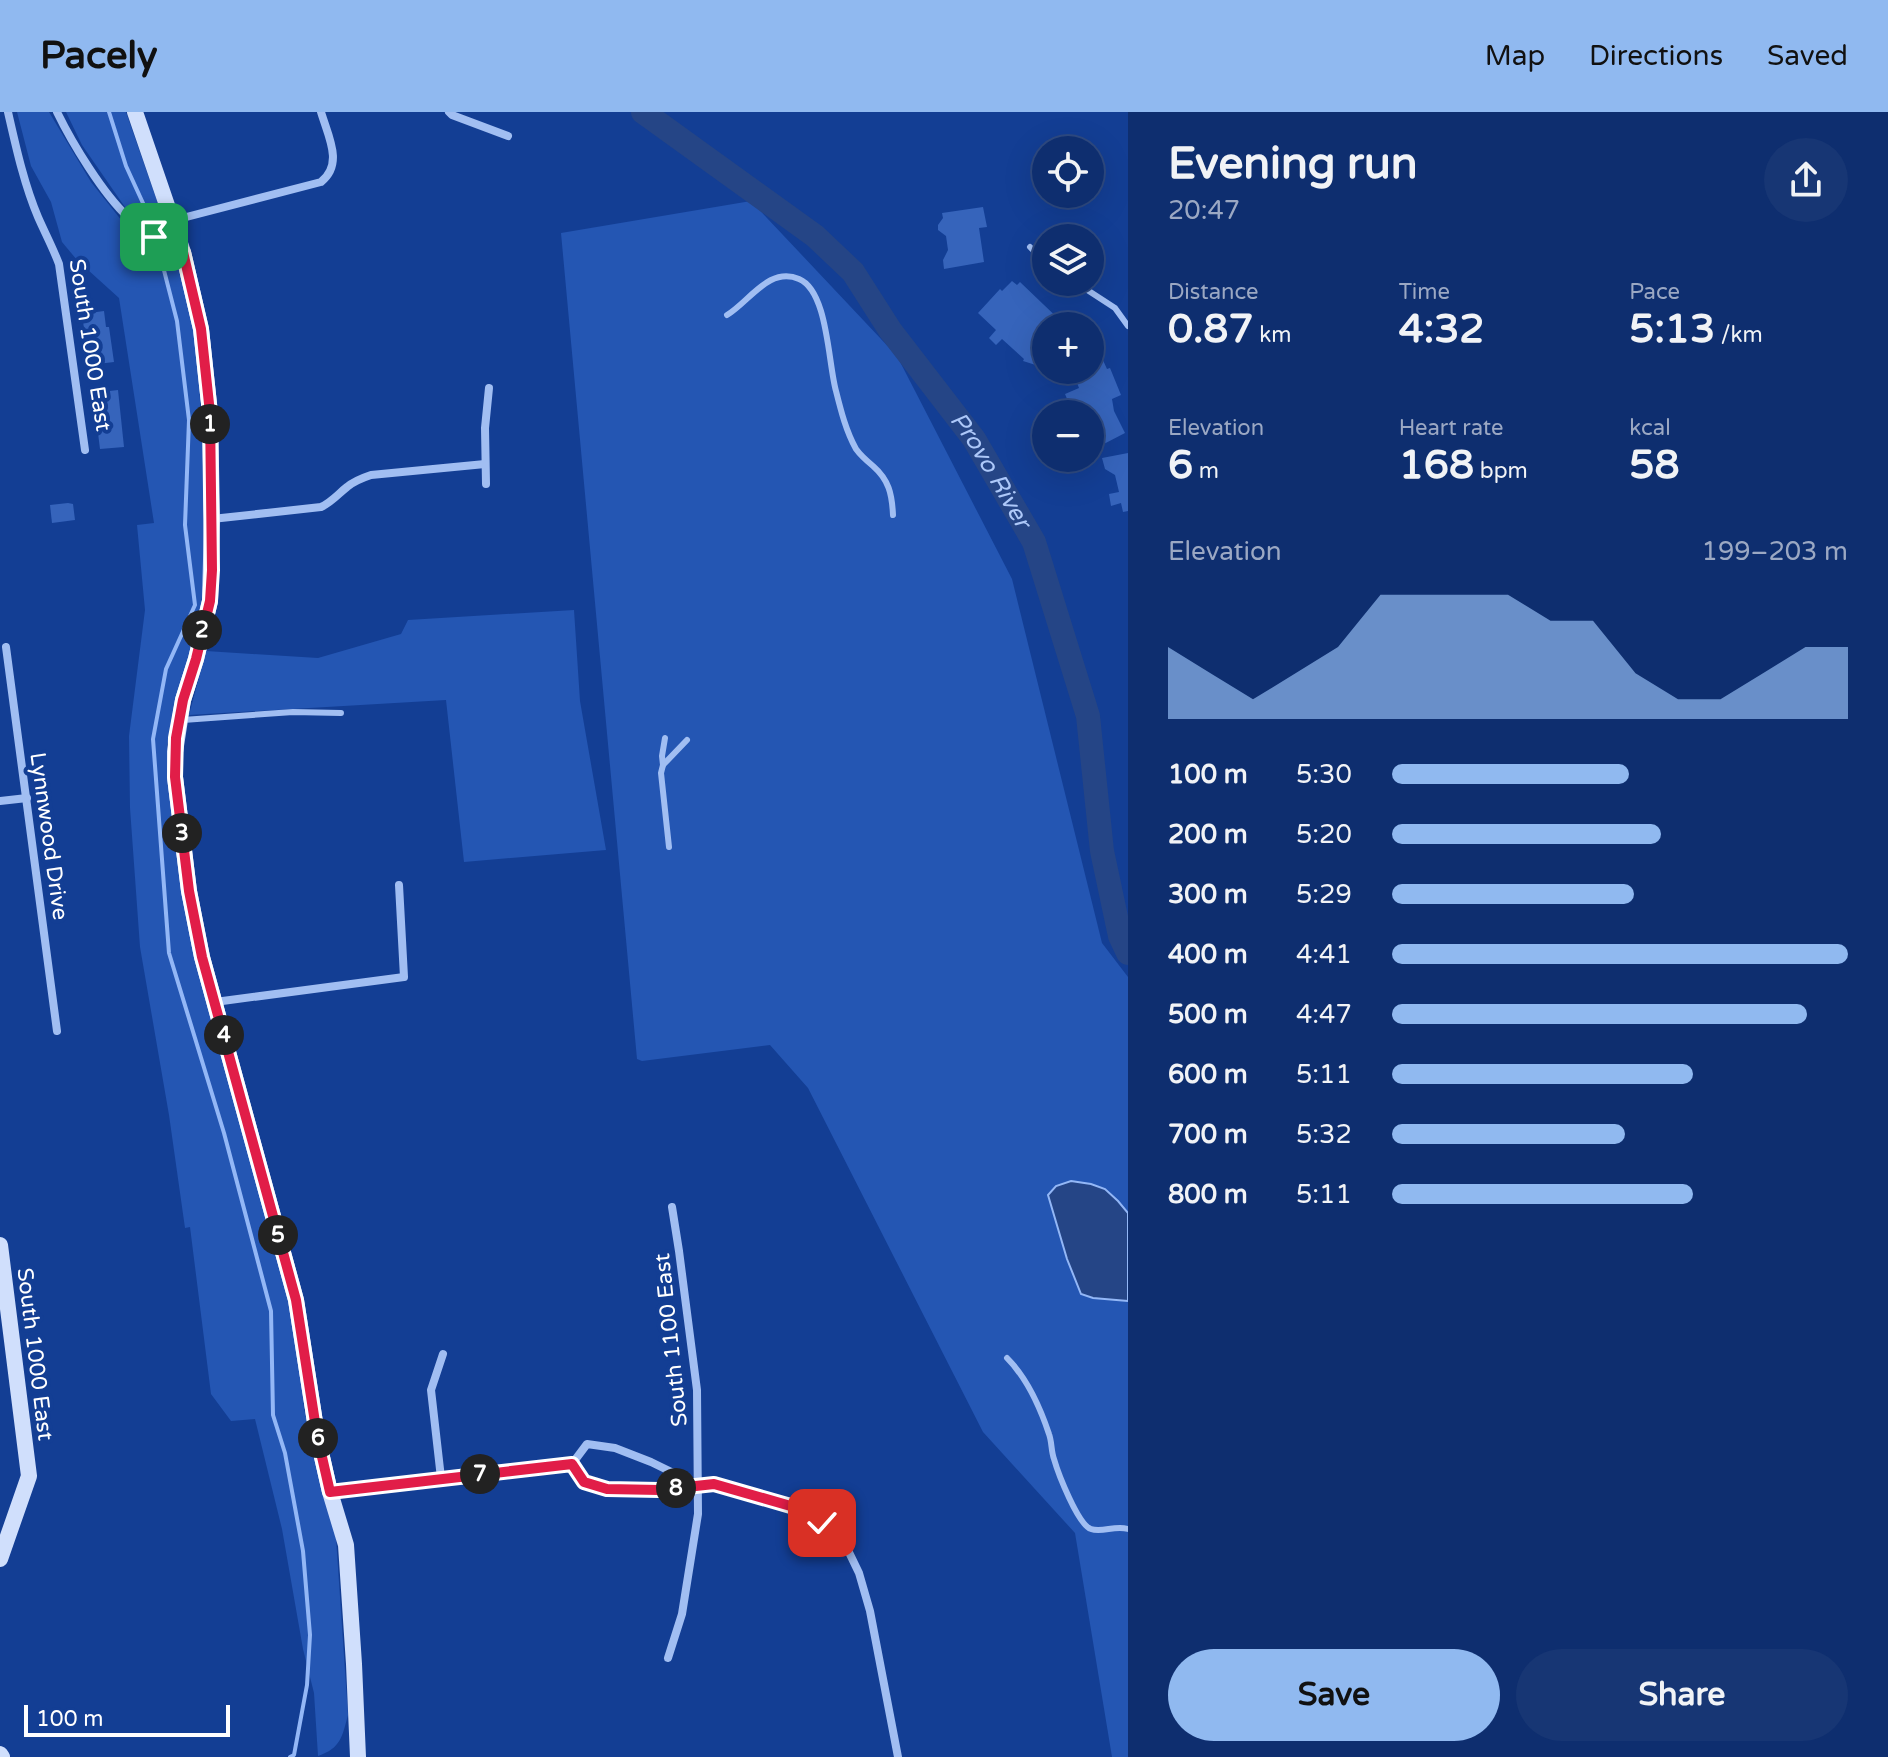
<!DOCTYPE html>
<meta charset="utf-8">
<style>
body{margin:0;font-family:"Varela Round",sans-serif;background:#173674;color:#f1f3f6;height:100vh;display:flex;flex-direction:column;font-size:30px;white-space:nowrap}
*{box-sizing:border-box;margin:0}
p{font-size:26px;color:#9ba8c3}
.icon{flex:none;width:44px;height:44px;fill:none;stroke:currentColor;stroke-width:2;stroke-linecap:round;stroke-linejoin:round}
.map{position:relative;flex:1;overflow:hidden}
.panel{display:flex;flex-direction:column;background:#0e2e6f;width:760px}
.panel>*{flex:none}
.fabs{position:absolute;left:1032px;top:24px;display:grid;gap:16px}
.fabs a{display:grid;place-items:center;width:72px;height:72px;border-radius:50%;background:#0e2e6f;box-shadow:0 8px 32px #0002,0 0 0 2px #2e4a82;font-size:40px}
.scale{position:absolute;left:24px;bottom:20px;width:206px;box-sizing:border-box;padding-left:8px;border:4px solid #fff;border-top:0;font-size:22px;line-height:28px;white-space:nowrap;color:#fff;-webkit-text-stroke:6px #133e94;paint-order:stroke}
.pin{position:absolute;display:grid;place-items:center;width:68px;height:68px;color:#fff;margin:-34px;border-radius:16px;box-shadow:0 4px 12px #0006}
.km{position:absolute;width:40px;height:40px;margin:-20px;border-radius:50%;background:#222;color:#fff;font-size:22px;line-height:40px;text-align:center}
.round{display:grid;place-items:center;flex:none;width:84px;height:84px;border-radius:42px;background:#173674}
.head{display:flex;align-items:center;justify-content:space-between;height:136px;padding:0 40px}
h1{font-size:44px;font-weight:700;line-height:60px}
.figures{display:grid;grid-template-columns:repeat(3,1fr);gap:12px;height:136px;padding:8px 40px}
.figures div{display:grid;align-content:center}
.figures b{font-size:40px;font-weight:700}
.figures small{font-size:22px;font-weight:400}
.figures p{font-size:22px}
.chart{height:224px;padding:16px 40px}
.chart p{display:flex;justify-content:space-between}
.chart svg{width:100%;height:144px;margin-top:8px;fill:#90b9f0;opacity:.7}
.cta{display:flex;gap:16px;margin-top:auto;padding:16px 40px}
.cta a{flex:1;height:92px;border-radius:48px;background:#90b9f0;color:#111;font-size:32px;font-weight:700;line-height:92px;text-align:center}
.cta a+a{background:#173674;color:#f1f3f6}
ul{padding:0 40px;list-style:none;font-size:26px}
li{display:grid;grid-template-columns:128px 96px 1fr;align-items:center;height:60px}
li i{height:20px;border-radius:10px;background:#90b9f0}
header{display:flex;align-items:center;gap:48px;box-sizing:border-box;height:112px;padding:0 40px;background:#90b9f0;color:#111}
header strong{font-size:38px}
nav{display:flex;gap:44px;margin-inline-start:auto;font-size:28px}
main{display:flex;flex:1;min-height:0}
.map>svg:first-child{display:block}
</style>
<header>
<strong>Pacely</strong>
<nav><a>Map</a><a>Directions</a><a>Saved</a></nav>
</header>
<main>
<div class="map">
<svg width="1128" height="1645" viewBox="0 0 1128 1645">
<rect width="100%" height="100%" fill="#133e94"/>
<!-- green -->
<g fill="#2456b3">
<path d="M17,0H49L91,70L130,119L153,135L172,143L181,158L197,236L204,361V466L199,512L167,633L173,708L292,1197L300,1254L304,1297L336,1426L348,1603C342,1625 341,1636 318,1644L314,1581L303,1537L282,1417L255,1307L231,1309L211,1282L190,1115L185,1116L169,1003L140,835L130,696L129,624L145,498L137,413L154,411L119,186L77,148L62,130L51,90L31,54Z"/>
<path d="M66,0H126L157,89L156,109L145,113L127,98L82,33Z"/>
<path d="M751,89L897,244L1012,467L1102,831L1128,865V1645H1112L1075,1421L983,1320L808,976L770,933L642,949L637,947L561,121Z"/>
<path d="M574,498L580,589L606,738L464,750L446,588L189,603L206,539L318,546L401,522L408,508Z"/>
</g>
<!-- water -->
<path fill="#254586" stroke="#93b7f6" stroke-width="2" d="M1071,1069L1091,1072L1105,1077L1118,1089L1128,1101V1189L1093,1186L1081,1182L1067,1147L1048,1083L1056,1074Z"/>
<g fill="none" stroke-linecap="round" stroke-linejoin="round">
<!-- stream -->
<g stroke="#93b7f6" stroke-width="4">
<path d="M109,0L126,54L153,113"/>
<path d="M158,135L177,209L189,308L185,413L195,493L166,557L153,627L169,841L224,1021L271,1199L273,1303L285,1341L303,1439L310,1523L307,1573L294,1643L290,1645"/>
</g>
<!-- river -->
<path stroke="#254586" stroke-width="24" id="s1" d="M643,0L815,124L853,160L890,218L974,327L1034,430L1088,604L1102,739L1120,824L1128,841"/>
</g>
<!-- building -->
<g fill="#3664bb">
<path d="M983,95L987,115L979,116L984,150L944,157L943,148L948,138L946,124L938,118V113L943,106L942,101Z"/>
<path d="M1012,169L1017,173L1020,170L1066,214H1046V241L1042,255L1023,249L1024,247L1002,227L996,233L989,226L996,218L978,201L1000,177L1002,179Z"/>
<path d="M104,199L106,215H109L114,250L89,253L82,202Z"/>
<path d="M1102,246L1107,257L1110,256L1121,283L1112,287L1114,299L1125,321L1098,335L1090,319V302L1073,301L1065,282L1079,276L1072,258H1090V251Z"/>
<path d="M118,278L124,335L100,337L93,281Z"/>
<path d="M1128,341V399L1123,400L1121,391L1111,394L1109,382L1119,380L1115,363L1105,357L1102,346Z"/>
<path d="M68,391L73,392L75,408L52,411L50,393Z"/>
</g>
<g fill="none" stroke-linecap="round" stroke-linejoin="round">
<!-- lane -->
<g stroke="#a1bef2" stroke-width="6">
<path d="M1030,135L1046,151"/>
<path d="M1075,170L1115,196L1128,214"/>
<path d="M727,203C749,190 769,154 799,167C828,179 828,251 836,279C841,299 846,319 856,337C861,344 867,349 873,354C889,368 892,382 893,403"/>
<path d="M183,608L293,600L341,601"/>
<path d="M663,653L662,644L665,626"/>
<path d="M669,735L661,661L663,653L687,628"/>
<path d="M1007,1246C1027,1266 1040,1295 1049,1322C1052,1330 1051,1339 1054,1347C1058,1361 1078,1413 1091,1417C1102,1421 1115,1413 1128,1417"/>
</g>
<!-- street -->
<g stroke="#a1bef2" stroke-width="8">
<path d="M8,0C16,35 24,72 38,105C45,121 53,136 59,152L85,338"/>
<path d="M57,0C72,31 103,82 128,105C144,120 163,129 182,139"/>
<path d="M449,0L452,3L508,24"/>
<path d="M171,109L321,70C344,52 328,24 321,0"/>
<path d="M486,372L485,316L489,276"/>
<path d="M212,407L321,395C332,390 338,382 347,375C354,369 362,366 371,363L485,352"/>
<path d="M6,535L57,919"/>
<path d="M0,689L27,686"/>
<path d="M215,890L404,865L399,773"/>
<path d="M572,1352L584,1370L607,1377L659,1378L714,1372L801,1397L822,1411L845,1432L859,1461L870,1499L898,1645"/>
<path d="M441,1366L431,1278L443,1242"/>
<path d="M331,1380L572,1352L587,1332L615,1336L651,1350L698,1373"/>
<path d="M668,1546L682,1502L698,1402L697,1278L679,1139L672,1095"/>
</g>
<!-- secondary -->
<g stroke="#d0dffc" stroke-width="16">
<path d="M135,0L183,140L201,217L210,301L212,407L210,489L196,547L183,588L175,640V665L189,779L202,845L296,1188L317,1323L330,1380L346,1433L354,1552L358,1645"/>
<path d="M0,1133L29,1364L0,1447"/>
<path d="M0,1642L2,1645"/>
</g>
</g>
<g fill="none" stroke-linecap="round" stroke-linejoin="round">
<defs>
<path id="route" d="M154,125L183,140L201,217L210,301L212,458L210,489L196,547L183,588L176,626L175,665L189,779L202,845L296,1188L317,1323L330,1380L572,1352L584,1370L607,1377L659,1378L714,1372L801,1397L822,1411"/>
</defs>
<!-- route casing -->
<use href="#route" stroke="#fff" stroke-width="16"/>
<!-- route -->
<use href="#route" stroke="#e11d48" stroke-width="10"/>
</g>
<g text-anchor="middle" stroke-width="8" stroke-linejoin="round" paint-order="stroke">
<!-- street labels -->
<g font-size="22" fill="#fff" stroke="#133e94">
<text transform="translate(91 233) rotate(81)" y="8">South 1000 East</text>
<text transform="translate(50 724) rotate(82)" y="8">Lynnwood Drive</text>
<text transform="translate(670 1228) rotate(-96)" y="8">South 1100 East</text>
<text transform="translate(36 1242) rotate(83)" y="8">South 1000 East</text>
</g>
<!-- water labels -->
<g font-size="24" font-style="italic" fill="#adc8f9" stroke="#133e94">
<text dy="8" stroke="none"><textPath href="#s1" startOffset="506">Provo River</textPath></text>
</g>
</g>
</svg>
<div class="fabs">
<a><svg class="icon" aria-label="locate" viewBox="0 0 24 24"><circle cx="12" cy="12" r="6"/><path d="M12 2v4M12 18v4M2 12h4M18 12h4"/></svg></a>
<a><svg class="icon" aria-label="layers" viewBox="0 0 24 24"><path d="M12 4l9 5-9 5-9-5zM3 14l9 5 9-5"/></svg></a>
<a>+</a>
<a>−</a>
</div>
<div class="scale">100 m</div>
<div class="pin" style="left:154px;top:125px;background:#1e9e55"><svg class="icon" aria-label="arrive" viewBox="0 0 24 24"><path d="M6 21V4h12l-3 4 3 4H6"/></svg></div>
<div class="pin" style="left:822px;top:1411px;background:#d93025"><svg class="icon" aria-label="check" viewBox="0 0 24 24"><path d="M5 12l5 5 9-10"/></svg></div>
<b class="km" style="left:210px;top:312px">1</b>
<b class="km" style="left:202px;top:518px">2</b>
<b class="km" style="left:182px;top:721px">3</b>
<b class="km" style="left:224px;top:923px">4</b>
<b class="km" style="left:278px;top:1123px">5</b>
<b class="km" style="left:318px;top:1326px">6</b>
<b class="km" style="left:480px;top:1362px">7</b>
<b class="km" style="left:676px;top:1376px">8</b>
</div>
<section class="panel">
<div class="head"><div><h1>Evening run</h1><p>20:47</p></div><a class="round"><svg class="icon" aria-label="share" viewBox="0 0 24 24"><path d="M12 15V3M7 8l5-5 5 5M5 13v7h14v-7"/></svg></a></div>
<div class="figures">
<div><p>Distance</p><b>0.87<small> km</small></b></div>
<div><p>Time</p><b>4:32</b></div>
<div><p>Pace</p><b>5:13<small> /km</small></b></div>
</div>
<div class="figures">
<div><p>Elevation</p><b>6<small> m</small></b></div>
<div><p>Heart rate</p><b>168<small> bpm</small></b></div>
<div><p>kcal</p><b>58</b></div>
</div>
<div class="chart"><p><span>Elevation</span>199–203 m</p>
<svg viewBox="0 0 160 44" preserveAspectRatio="none"><path d="M0 44V22L10 30L20 38L30 30L40 22L50 6L60 6L70 6L80 6L90 14L100 14L110 30L120 38L130 38L140 30L150 22L160 22V44z"/></svg>
</div>
<ul>
<li><b>100 m</b>5:30<i style="width:52%"></i></li>
<li><b>200 m</b>5:20<i style="width:59%"></i></li>
<li><b>300 m</b>5:29<i style="width:53%"></i></li>
<li><b>400 m</b>4:41<i style="width:100%"></i></li>
<li><b>500 m</b>4:47<i style="width:91%"></i></li>
<li><b>600 m</b>5:11<i style="width:66%"></i></li>
<li><b>700 m</b>5:32<i style="width:51%"></i></li>
<li><b>800 m</b>5:11<i style="width:66%"></i></li>
</ul>
<div class="cta"><a>Save</a><a>Share</a></div>
</section>
</main>
